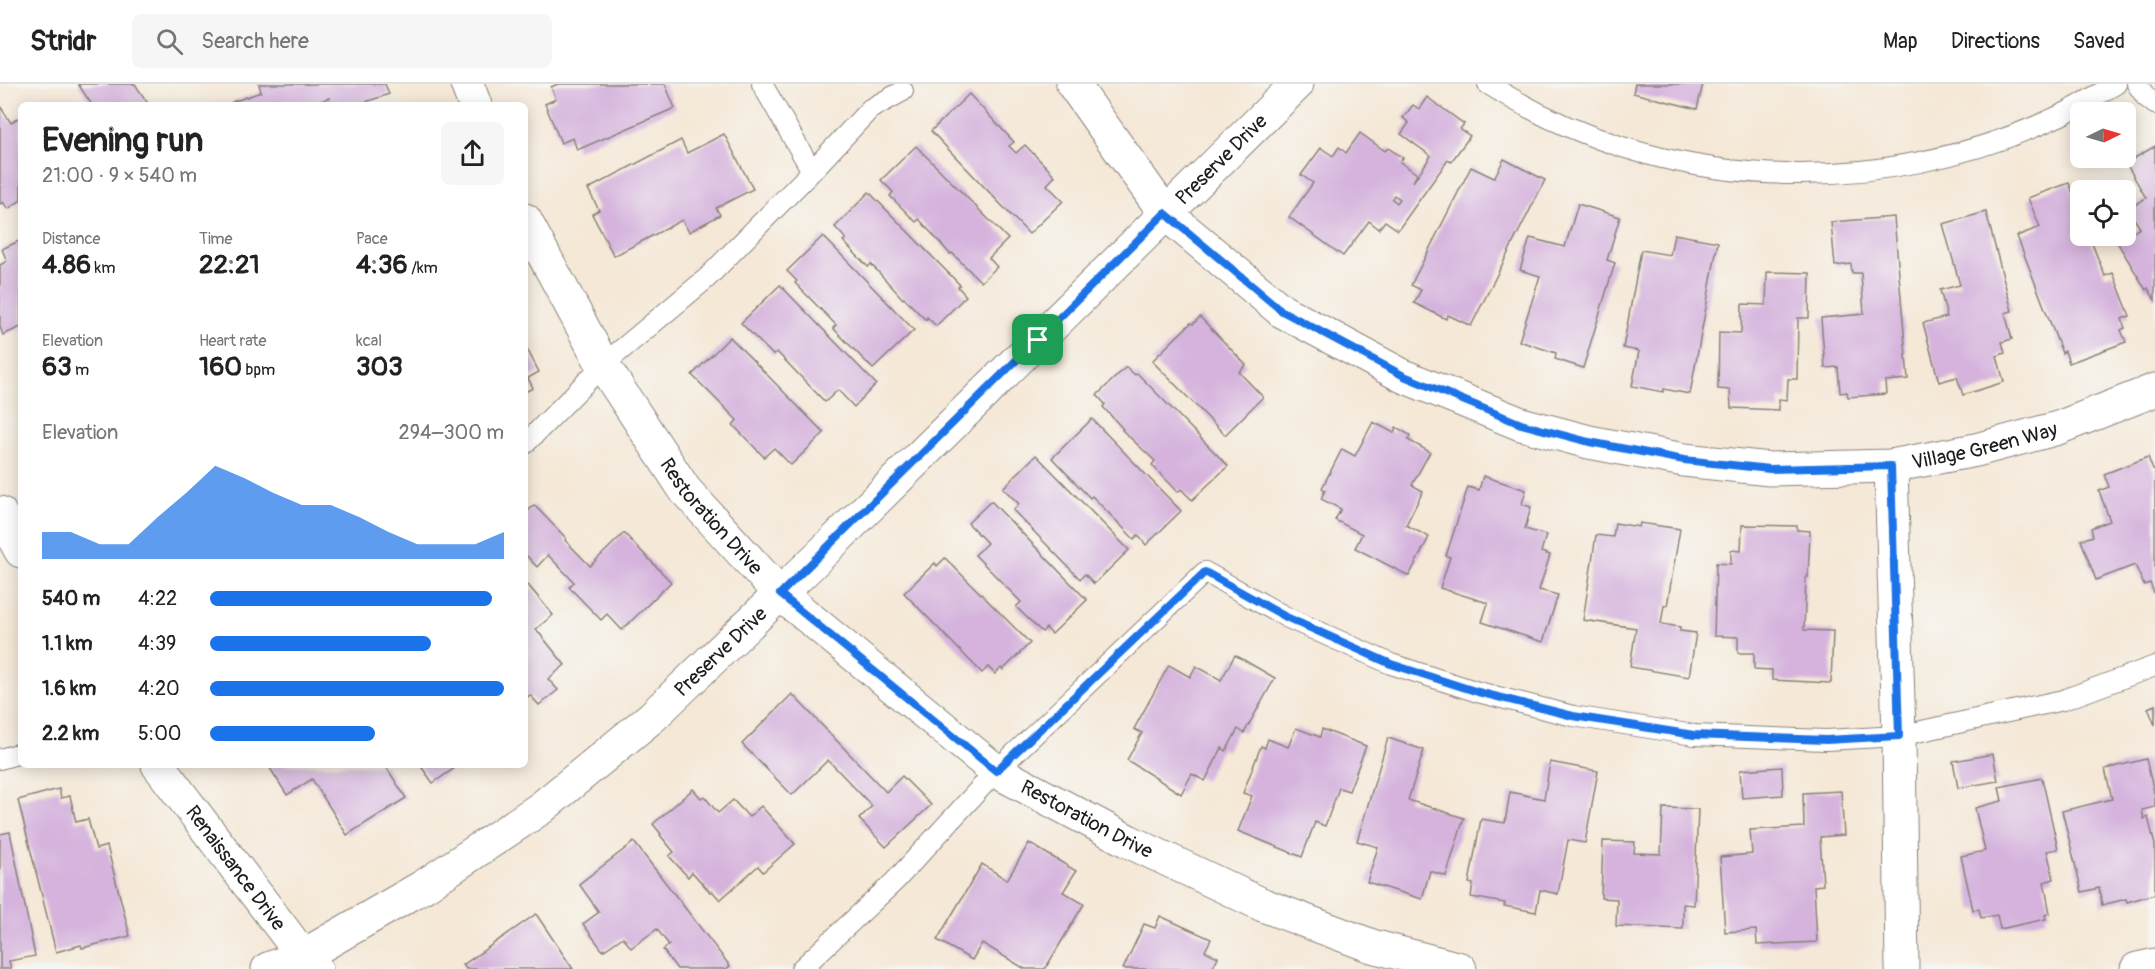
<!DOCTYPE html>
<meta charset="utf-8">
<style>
body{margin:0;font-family:Pangolin,sans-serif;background:#f6f6f6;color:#222;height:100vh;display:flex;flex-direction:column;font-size:22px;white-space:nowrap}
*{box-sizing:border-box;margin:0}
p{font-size:20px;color:#767676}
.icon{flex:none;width:33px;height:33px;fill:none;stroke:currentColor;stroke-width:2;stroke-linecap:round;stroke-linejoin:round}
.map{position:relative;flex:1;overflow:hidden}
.panel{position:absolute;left:18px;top:18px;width:510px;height:666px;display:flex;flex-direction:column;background:#fff;border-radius:9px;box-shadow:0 3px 15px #0003}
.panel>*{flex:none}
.needle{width:39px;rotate:85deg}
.buttons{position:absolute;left:2070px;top:18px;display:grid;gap:12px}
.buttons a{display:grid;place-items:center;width:66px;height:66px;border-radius:9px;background:#fff;box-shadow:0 3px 15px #0003;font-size:30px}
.pin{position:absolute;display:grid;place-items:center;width:51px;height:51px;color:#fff;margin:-26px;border-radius:12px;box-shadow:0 3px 9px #0006}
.round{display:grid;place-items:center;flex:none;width:63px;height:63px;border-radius:9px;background:#f6f6f6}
.headline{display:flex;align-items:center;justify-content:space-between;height:102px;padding:0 24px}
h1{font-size:33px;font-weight:700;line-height:45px}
.stats{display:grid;grid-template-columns:repeat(3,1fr);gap:9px;height:102px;padding:6px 24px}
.stats div{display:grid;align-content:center}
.stats b{font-size:26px;font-weight:700}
.stats small{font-size:16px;font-weight:400}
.stats p{font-size:16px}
.chart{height:168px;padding:12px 24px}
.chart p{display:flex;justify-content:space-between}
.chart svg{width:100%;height:108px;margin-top:6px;fill:#1a73e8;opacity:.7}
ul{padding:0 24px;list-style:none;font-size:20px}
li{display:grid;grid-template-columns:96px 72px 1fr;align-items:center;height:45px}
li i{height:15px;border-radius:8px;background:#1a73e8}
header{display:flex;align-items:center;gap:36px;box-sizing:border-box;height:84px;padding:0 30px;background:#fff;border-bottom:2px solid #e0e0e0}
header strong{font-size:28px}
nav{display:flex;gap:33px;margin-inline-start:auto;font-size:21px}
.search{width:420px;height:54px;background:#f6f6f6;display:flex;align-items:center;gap:15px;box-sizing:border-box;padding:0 21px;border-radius:9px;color:#767676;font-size:22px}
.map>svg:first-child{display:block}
</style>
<header>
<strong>Stridr</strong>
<div class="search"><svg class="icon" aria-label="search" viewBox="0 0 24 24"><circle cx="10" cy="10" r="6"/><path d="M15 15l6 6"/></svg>Search here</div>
<nav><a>Map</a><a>Directions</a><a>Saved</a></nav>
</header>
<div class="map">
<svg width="2155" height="885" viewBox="0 0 2155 885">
<rect width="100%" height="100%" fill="#f6f6f2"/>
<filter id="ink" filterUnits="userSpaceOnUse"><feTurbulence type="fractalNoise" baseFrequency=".0167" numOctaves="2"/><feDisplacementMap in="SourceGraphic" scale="12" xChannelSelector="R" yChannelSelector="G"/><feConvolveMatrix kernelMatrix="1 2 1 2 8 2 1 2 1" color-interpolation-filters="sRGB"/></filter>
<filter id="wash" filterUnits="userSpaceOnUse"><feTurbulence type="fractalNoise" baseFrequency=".008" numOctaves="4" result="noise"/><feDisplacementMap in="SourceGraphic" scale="24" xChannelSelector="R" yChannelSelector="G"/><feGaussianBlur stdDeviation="1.35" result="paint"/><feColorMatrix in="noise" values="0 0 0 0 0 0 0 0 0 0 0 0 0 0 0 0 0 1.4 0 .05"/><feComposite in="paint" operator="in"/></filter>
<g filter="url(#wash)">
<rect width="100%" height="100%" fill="#f5e8d7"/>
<g id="blocks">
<!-- building -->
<g fill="#d5b3dd" fill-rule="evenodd">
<path d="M78,0H135L149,21H92Z"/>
<path d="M259,0H385L389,10L357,21H332L329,14L309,21H233L232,18L261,8Z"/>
<path d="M558,0H665L675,24L577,66L573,54L561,59L545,20L556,15L551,3Z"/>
<path d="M1635,0H1703L1697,25L1633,9Z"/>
<path d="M969,10L1014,58L1009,62L1016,69L1025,61L1055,92L1047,101L1063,117L1029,150L931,47Z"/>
<path d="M1427,13L1464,40L1460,45L1470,52L1451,78L1448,76L1398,146L1385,137L1379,145L1369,137L1343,172L1289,133L1313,99L1301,91L1321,64L1333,72L1339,63L1346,69L1360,49L1385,67L1388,64L1403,74L1400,78L1417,90L1413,98L1431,72L1401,50L1409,39L1403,34L1413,21L1419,25ZM1394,111L1400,115L1397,119L1392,115Z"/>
<path d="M0,22L11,39L21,32V116L8,125L3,118L0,120Z"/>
<path d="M724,50L753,105L716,124L720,131L689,148L682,136L614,172L592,130L599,126L588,105L681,56L687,69Z"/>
<path d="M916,62L1008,155L989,174L997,183L981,198L952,169L950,170L919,135L916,138L890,112L893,108L881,96Z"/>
<path d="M2155,62V216L2148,204L2146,206L2117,158L2140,144L2128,125L2146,114L2126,79Z"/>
<path d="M1504,75L1545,96L1471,242L1448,231L1446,235L1414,219L1421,206L1411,201L1471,83L1494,94Z"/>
<path d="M2069,99L2080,128V152H2089L2105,192L2113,189L2130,232L2122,235L2125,244L2121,246L2126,258L2069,279L2065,267L2062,269L2017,152L2040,143L2028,114Z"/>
<path d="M869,108L960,201L958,203L966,212L936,242L927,233L926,236L904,214L903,215L871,180L868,183L843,157L846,155L835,143Z"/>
<path d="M1578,120L1620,133L1607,176L1615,179L1583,284L1555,275L1556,269L1519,257L1540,192L1520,186L1530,154L1565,163Z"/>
<path d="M1986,128L2012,227L2005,229L2012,255L2002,258L2005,269L1997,272L2004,298L1963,311L1957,293L1939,298L1923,239L1947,233L1940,206L1960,201L1943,140Z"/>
<path d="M1894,133L1908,295L1885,297L1886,310L1848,313L1847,308L1840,309L1838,283L1825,284L1821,234L1864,230L1861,189H1852L1851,180L1835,182L1831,138Z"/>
<path d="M1674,150L1718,158L1690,310L1664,305L1663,308L1632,302L1639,267L1623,264L1641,166L1670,171Z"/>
<path d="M823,152L914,246L873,285L833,244L836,241L795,199L797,197L787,187Z"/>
<path d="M21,156V243L3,251L0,243V181L7,177L2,165Z"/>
<path d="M1767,188L1810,189L1809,234H1798L1797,295H1788L1787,316L1779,315V326L1731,324L1730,306L1718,305L1719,248L1741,249L1742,220L1766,221Z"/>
<path d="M780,201L876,300L854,323L838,306L825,318L777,268L773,271L741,239Z"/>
<path d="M1200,233L1246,281L1239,288L1263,313L1225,351L1152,277L1191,239L1193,240Z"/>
<path d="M730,253L824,349L791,381L774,364L764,373L733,341L737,336L692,291Z"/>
<path d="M525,261L539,288L528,294L533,304L525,308Z"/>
<path d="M1126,283L1135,291L1137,289L1228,382L1192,416L1181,405L1178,408L1152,381L1155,377L1122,346L1123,345L1103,323L1105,320L1097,311Z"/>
<path d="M1092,335L1181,427L1146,461L1138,451L1134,455L1092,412L1090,414L1052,374Z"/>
<path d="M1373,338L1394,349L1396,343L1410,351L1408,356L1430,368L1412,401L1423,407L1406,441L1429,453L1409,492L1355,464L1362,450L1335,436L1341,425L1321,415L1325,406L1322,404L1342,365L1355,372Z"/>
<path d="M1036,371L1129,466L1094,500L1085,490L1080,495L1013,426L1019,420L1003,404Z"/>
<path d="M2148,373L2153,386H2155V512L2150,499L2144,501L2135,481L2096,496L2081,456L2093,452L2091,444L2110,437L2099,407L2109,403L2104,390Z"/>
<path d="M1483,392L1526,406L1522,420L1531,423L1525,445L1546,451L1541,468L1550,471L1539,506L1558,511L1543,558L1482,538L1488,519L1440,504L1450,473L1446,472L1468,403L1479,406Z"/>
<path d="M991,417L1087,516L1052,550L1046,544L1042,548L1016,523L1021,518L975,471L987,459L968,439Z"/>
<path d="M534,421L566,454L565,456L590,482L624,449L671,498L622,546L607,530L601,536L569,503L574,498L548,471L537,483L525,470V430Z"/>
<path d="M1615,439L1639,443L1640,439L1680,445L1667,522L1664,521L1661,540L1680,543V547L1696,549L1689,593L1630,583L1636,544L1583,536L1596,451L1613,453Z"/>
<path d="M1742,441L1797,442V446L1810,447L1808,493H1806L1804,546L1833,547L1831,599L1772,596V586L1754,585V569H1738V553L1714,552L1716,479L1731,480V466L1741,467Z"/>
<path d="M945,474L1030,559L1003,586L1001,584L995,590L988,583L982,589L904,509L935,479L937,482Z"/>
<path d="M528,501L553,531L536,545L565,581L548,595L558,606L539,621L530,611L525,615V503Z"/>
<path d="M1235,571L1275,594L1244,649L1238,645L1226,667L1222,664L1205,697L1192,690L1181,710L1127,676L1142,649L1134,645L1169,581L1190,593L1196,582L1221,596Z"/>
<path d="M792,610L886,708L902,692L931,721L886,763L859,735L872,722L828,676L792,711L742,660Z"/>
<path d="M2155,621V641L2148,624Z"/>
<path d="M1296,644L1320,653L1322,645L1366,662L1349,707L1339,704L1325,742L1315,738L1302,773L1238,747L1252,712L1243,709L1261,662L1265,664L1268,655L1288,663Z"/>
<path d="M1388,654L1424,666L1408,716L1464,734L1446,792L1430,787L1422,815L1367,798L1378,763L1357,757Z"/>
<path d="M1993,670L1998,697L1958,704L1953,677Z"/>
<path d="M2146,675L2155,712V723L2142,726L2144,735L2148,733L2155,761V810L2127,818L2126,815L2102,821L2099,804L2082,808L2062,727L2112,715L2105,685Z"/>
<path d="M1550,678L1598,687L1585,759L1568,756L1558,810L1540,806L1536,828L1504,822L1505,819L1471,813L1473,800L1469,799L1481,735L1505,739L1510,708L1544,715Z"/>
<path d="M268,681H385L406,714L347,751L312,695L287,711Z"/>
<path d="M420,681H459L433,699Z"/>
<path d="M1782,683L1783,711L1742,714L1740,686Z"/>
<path d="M2042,694L2058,765L2047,767L2054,795L2044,798L2050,829L2045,831L2046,835L2000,845L1997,831L1981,834L1979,825L1973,826L1961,772L1985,767L1975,724L2002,717L1999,703Z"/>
<path d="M59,705L61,714L70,712L76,738L88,735L96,765L107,762L130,852L82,864L81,861L56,868L18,716Z"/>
<path d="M693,705L701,714L704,712L718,729L733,716L749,733L761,722L795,760L763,788L758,782L720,816L712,807L710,808L692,788L688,793L669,772L674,768L660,751L661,750L653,740Z"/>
<path d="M1841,707L1844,751L1820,753L1823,801L1814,802L1817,858L1757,861L1756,846L1725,848L1720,773L1752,770L1750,746L1804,743L1803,709Z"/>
<path d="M1663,724L1698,725L1694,821L1683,820V845L1616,842L1617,815L1601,814L1603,757L1635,758L1634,769L1661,770Z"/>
<path d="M10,748L35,872L9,877L11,885H0V750Z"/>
<path d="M634,758L730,882L726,885H677L663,866L669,861L657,845L631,864L623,853L603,867L583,840L599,828L579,800Z"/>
<path d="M1029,759L1076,787L1063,808L1084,820L1045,885H1025L982,859L972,876L937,856L982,780L1007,796Z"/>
<path d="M536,830L573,885H466L463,881Z"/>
<path d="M1160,832L1211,855L1205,867L1218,873L1212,885H1123L1144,840L1155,844Z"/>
</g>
</g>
</g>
<g filter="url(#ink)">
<use href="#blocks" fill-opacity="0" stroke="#88827a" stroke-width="1.5"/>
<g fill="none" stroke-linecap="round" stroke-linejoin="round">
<defs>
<g id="service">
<path d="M1488,0C1659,110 1878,118 2061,31C2080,22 2098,10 2116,0"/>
<path d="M2137,0L2146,13L2155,20"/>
<path d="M812,87L870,25L903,7"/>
<path d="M525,360L603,281L707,194L812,87L762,0"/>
<path d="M0,675L21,669"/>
<path d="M801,885L895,797L996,687L1205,488L1286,533L1391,580L1478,608L1573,632L1694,651L1826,656L1899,652L2063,616L2155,582"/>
</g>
<g id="minor">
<path d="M467,0L475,21"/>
<path id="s1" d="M1073,0L1165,129L1282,227L1403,292L1521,340L1589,358L1684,376L1770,385L1891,382L1976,366L2058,344L2155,306"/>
<path id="s2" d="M525,136L603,281L685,406L780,510L996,687L1128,757L1263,821L1372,862L1460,885"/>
<path d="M1891,382L1899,652L1902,885"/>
<path d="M0,429L21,467"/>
<path id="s3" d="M158,681L303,872L316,885"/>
<path id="s4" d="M268,885L303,872L424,802L541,724L652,633L808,483L1297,0"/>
<path d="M2137,885L2155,881"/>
</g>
</defs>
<!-- service casing -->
<use href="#service" stroke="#88827a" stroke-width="22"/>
<!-- minor casing -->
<use href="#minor" stroke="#88827a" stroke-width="35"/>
<!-- service -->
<use href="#service" stroke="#fff" stroke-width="20"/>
<!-- minor -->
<use href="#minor" stroke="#fff" stroke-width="33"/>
</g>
</g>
<g fill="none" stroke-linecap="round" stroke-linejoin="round" filter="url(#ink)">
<defs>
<path id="route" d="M1165,129L1282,227L1404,292L1521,340L1589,358L1684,376L1770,385L1891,382L1899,652L1826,656L1694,651L1573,632L1478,608L1391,580L1286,533L1205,488L996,687L780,510Z"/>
</defs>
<!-- route casing -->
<use href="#route" stroke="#fff" stroke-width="12"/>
<!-- route -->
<use href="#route" stroke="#1a73e8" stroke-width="8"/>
</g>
<g text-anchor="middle" stroke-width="4.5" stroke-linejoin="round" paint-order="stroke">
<!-- street labels -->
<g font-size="20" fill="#1c1c1c" stroke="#f6f6f2">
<text dy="7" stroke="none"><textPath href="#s4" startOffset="1258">Preserve Drive</textPath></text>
<text dy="7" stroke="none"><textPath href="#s1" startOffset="1046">Village Green Way</textPath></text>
<text dy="7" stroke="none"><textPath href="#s2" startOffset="351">Restoration Drive</textPath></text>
<text dy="7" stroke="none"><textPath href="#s4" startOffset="556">Preserve Drive</textPath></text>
<text dy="7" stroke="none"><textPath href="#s2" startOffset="837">Restoration Drive</textPath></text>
<text dy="7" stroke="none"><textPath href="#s3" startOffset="129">Renaissance Drive</textPath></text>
</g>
</g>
</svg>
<div class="buttons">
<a><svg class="needle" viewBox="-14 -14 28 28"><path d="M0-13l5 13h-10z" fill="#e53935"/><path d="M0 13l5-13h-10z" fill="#767676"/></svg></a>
<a><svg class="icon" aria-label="locate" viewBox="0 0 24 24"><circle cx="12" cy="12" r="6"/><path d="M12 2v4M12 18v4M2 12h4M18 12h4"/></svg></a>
</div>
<div class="pin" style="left:1038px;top:256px;background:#1e9e55"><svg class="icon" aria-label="arrive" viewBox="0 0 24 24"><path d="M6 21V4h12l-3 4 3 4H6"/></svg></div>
<section class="panel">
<div class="headline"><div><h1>Evening run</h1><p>21:00 · 9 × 540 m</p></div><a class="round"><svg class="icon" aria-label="share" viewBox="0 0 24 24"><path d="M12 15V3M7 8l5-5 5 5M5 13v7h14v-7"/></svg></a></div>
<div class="stats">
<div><p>Distance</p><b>4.86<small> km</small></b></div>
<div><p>Time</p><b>22:21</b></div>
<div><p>Pace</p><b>4:36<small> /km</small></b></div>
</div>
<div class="stats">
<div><p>Elevation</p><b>63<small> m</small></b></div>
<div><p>Heart rate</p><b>160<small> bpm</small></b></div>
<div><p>kcal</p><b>303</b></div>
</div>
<div class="chart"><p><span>Elevation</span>294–300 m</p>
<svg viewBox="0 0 160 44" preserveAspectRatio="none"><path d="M0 44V33L10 33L20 38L30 38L40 27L50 17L60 6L70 11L80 17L90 22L100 22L110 27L120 33L130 38L140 38L150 38L160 33V44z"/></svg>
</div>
<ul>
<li><b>540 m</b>4:22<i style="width:96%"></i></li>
<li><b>1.1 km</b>4:39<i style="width:75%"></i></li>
<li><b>1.6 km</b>4:20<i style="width:100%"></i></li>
<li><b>2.2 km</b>5:00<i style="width:56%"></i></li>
</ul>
</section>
</div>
